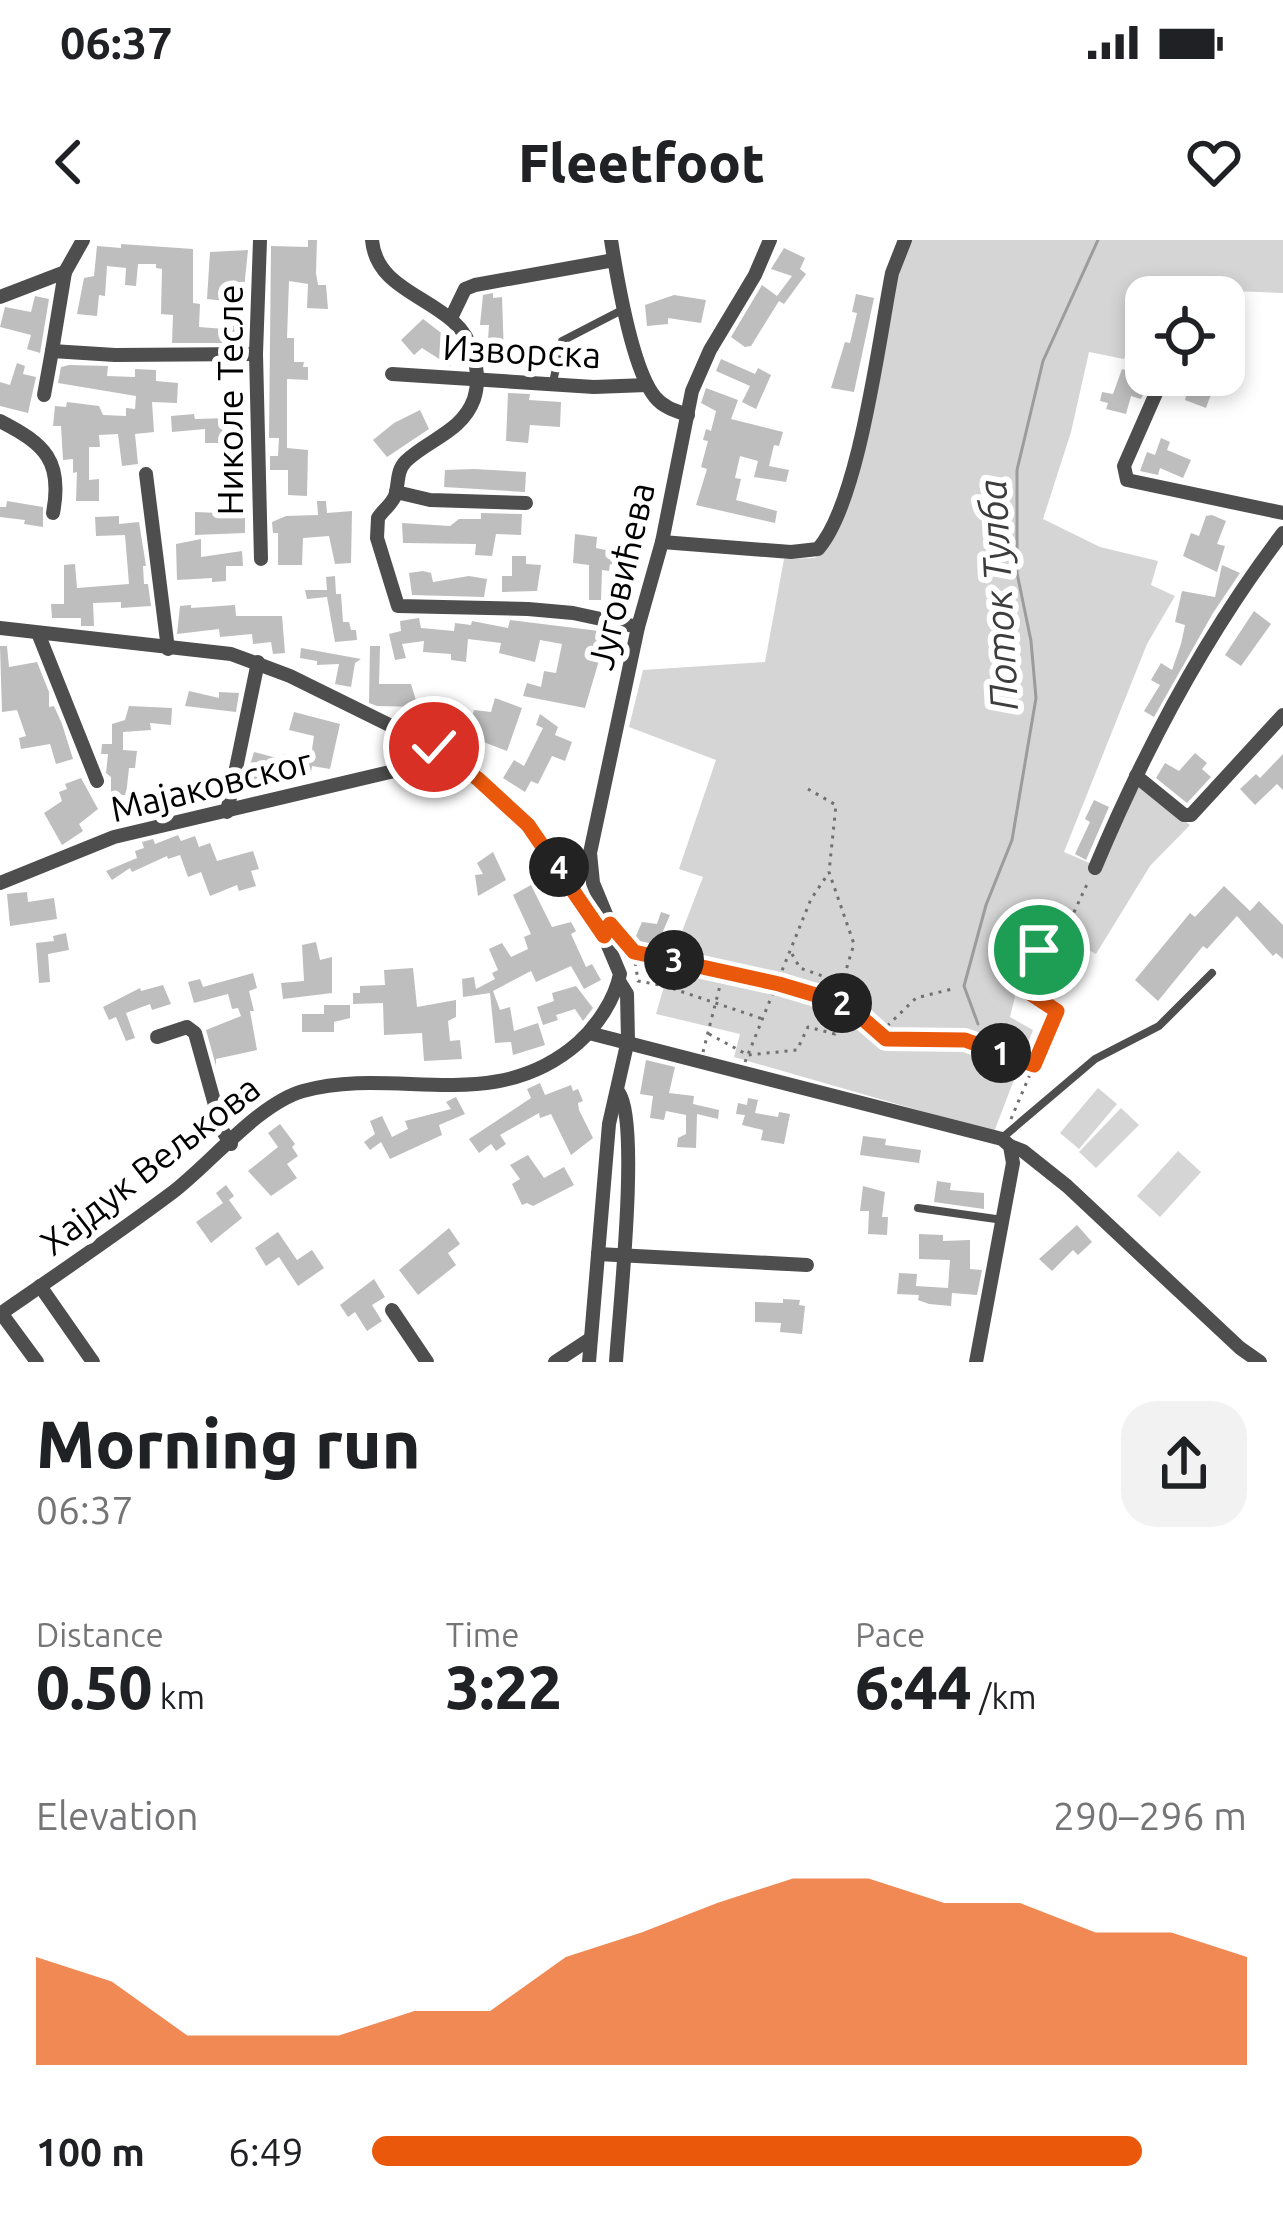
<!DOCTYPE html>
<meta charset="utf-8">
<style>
body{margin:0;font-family:Ubuntu,sans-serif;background:#f2f2f2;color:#202124;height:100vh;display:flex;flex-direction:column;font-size:45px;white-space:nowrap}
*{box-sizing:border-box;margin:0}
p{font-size:39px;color:#757577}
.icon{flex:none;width:66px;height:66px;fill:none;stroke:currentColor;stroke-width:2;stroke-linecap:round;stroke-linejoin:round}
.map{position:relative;height:1122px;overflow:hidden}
.side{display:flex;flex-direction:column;background:#fff;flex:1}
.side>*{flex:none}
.buttons{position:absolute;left:1125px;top:36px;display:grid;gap:24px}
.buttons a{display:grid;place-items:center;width:120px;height:120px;border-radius:24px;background:#fff;box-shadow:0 6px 18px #0003;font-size:60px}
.pin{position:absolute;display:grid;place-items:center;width:102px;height:102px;color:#fff;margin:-51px;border:6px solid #fff;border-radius:50%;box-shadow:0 3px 12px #0007}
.km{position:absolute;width:60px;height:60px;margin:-30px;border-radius:50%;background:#222;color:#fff;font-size:33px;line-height:60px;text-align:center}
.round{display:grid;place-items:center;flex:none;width:126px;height:126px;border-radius:36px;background:#f2f2f2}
.headline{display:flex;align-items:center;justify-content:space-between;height:204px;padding:0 36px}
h1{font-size:66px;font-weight:800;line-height:90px}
.figures{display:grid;grid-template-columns:repeat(3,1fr);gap:18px;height:204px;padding:12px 36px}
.figures div{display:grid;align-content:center}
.figures b{font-size:60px;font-weight:800}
.figures small{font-size:33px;font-weight:400}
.figures p{font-size:33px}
.chart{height:336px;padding:24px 36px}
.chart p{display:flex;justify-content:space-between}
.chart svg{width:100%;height:216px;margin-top:12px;fill:#ea580c;opacity:.7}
ul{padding:0 36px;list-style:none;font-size:39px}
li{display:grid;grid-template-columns:192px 144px 1fr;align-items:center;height:90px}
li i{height:30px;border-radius:15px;background:#ea580c}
.status{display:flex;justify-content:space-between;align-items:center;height:84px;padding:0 60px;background:#fff;direction:ltr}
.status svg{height:33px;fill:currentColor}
header{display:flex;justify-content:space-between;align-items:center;height:156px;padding:0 36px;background:#fff;font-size:54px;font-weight:800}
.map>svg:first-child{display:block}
</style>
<div class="status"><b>06:37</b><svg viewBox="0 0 49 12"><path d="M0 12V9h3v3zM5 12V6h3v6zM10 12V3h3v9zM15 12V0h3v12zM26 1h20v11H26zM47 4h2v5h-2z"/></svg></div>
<header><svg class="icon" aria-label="back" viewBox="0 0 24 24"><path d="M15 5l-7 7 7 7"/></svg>Fleetfoot<svg class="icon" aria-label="heart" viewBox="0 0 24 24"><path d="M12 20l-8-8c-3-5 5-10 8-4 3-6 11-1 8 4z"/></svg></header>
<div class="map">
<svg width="1283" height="1122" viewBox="0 0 1283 1122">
<rect width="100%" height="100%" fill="#fff"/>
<!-- green -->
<g fill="#d5d5d5">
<path d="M908,0H1283V53L1204,50L1200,57H1146L1124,119L1089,112L1071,192L1043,279L1100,307L1158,321L1151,345L1175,356L1147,404L1064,612L1092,624L1139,546L1190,585L1150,626L1096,714L1057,693L1027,708L1010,777L1033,790L994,892L734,817L740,794L656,774L674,712L703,637L679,629L716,520L629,487L643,430L765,422L784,319L815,318C855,270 881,88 896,20Z"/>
<path d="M1098,848L1117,864L1079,909L1060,893Z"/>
<path d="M1121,868L1139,885L1096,928L1079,912Z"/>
<path d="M1178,911L1201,932L1160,977L1137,956Z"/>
</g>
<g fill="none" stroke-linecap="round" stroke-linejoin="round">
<!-- stream -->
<path stroke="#9c9c9c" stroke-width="3" d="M978,784L964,746L986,665L1012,600L1036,458L1031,401L1017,333V230L1043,121L1098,0"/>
</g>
<!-- building -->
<g fill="#bebebe">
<path d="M308,0H317L316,33L318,45H326L328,69L307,68L308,44L289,41L287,98H294V122H304L303,127H308V140L287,139V208L308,210L307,256L288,255V230H270V216H278L279,198H269L271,6L308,7Z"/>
<path d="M121,4L193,9V63L200,64L199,87L225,89L226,61L207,59L210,12L248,10L242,68H245V103H172L173,75L161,74L162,29L156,28V24H138L136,46L125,45L126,28L107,26L105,56L99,55L97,76L77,74L84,38L94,36L97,6L121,8Z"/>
<path d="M784,8L805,18L800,29L806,34L784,64L779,61L751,106L745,107L731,97L762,45L777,56L792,36L771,29Z"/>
<path d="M493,53V58L502,57L504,115L487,114L489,85H480L483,55Z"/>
<path d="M856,54L874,58L854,152L831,148L845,102L850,103L857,73L852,72Z"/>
<path d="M674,55L706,60L701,83L668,78V84L647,86L645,65Z"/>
<path d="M35,56L49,59L40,113L27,109L31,95L0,87L5,67L31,72Z"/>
<path d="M423,79L457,105L460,112L450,126L422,108L414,115L401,100Z"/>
<path d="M721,119L755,134L758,128L771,135L756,169L742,162L750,146L716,131Z"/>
<path d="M17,123L25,126L23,134L36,137L28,173L0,166V142L10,145Z"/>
<path d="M69,125L108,126L107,136L135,137V129L156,130V141L178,143L177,163L152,162L154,192L135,194L138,224L122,226L118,194L99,195L100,207H89V240L99,239V261H76L77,232L73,233V219L63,220L61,186H53L55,166L66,167L67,162L99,166L103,175L126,176V168L135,169L136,156L58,143L61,127Z"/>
<path d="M1130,127L1139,130L1146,148L1141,159L1131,156L1126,174L1106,169L1108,163L1100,161L1102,152L1113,154L1122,129L1128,131Z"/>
<path d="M1192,135H1218L1206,168L1185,160Z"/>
<path d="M706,148L738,160L731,179L783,192L779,206L774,205L769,226L789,230L786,242L754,237L758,221L740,216L735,238L741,239L736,260L777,271L775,283L696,265L707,229L701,227L708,201L703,200L706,189L711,191L716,171L701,163Z"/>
<path d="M508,153L530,154L529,160L561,162L560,187L530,185L528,203L506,201Z"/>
<path d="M420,170L429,189L387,217L373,200L394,183Z"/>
<path d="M194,174L195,179L231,178V203H205V189L172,192L171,176Z"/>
<path d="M1161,198L1170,202L1167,210L1191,220L1183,238L1160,228L1158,235L1140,231L1147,212L1155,215Z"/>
<path d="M474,229L526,232L525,252L444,247L445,230Z"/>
<path d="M7,261L43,267V287L24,284L25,280L0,277V267H6Z"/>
<path d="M317,261H326L327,273L352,271L351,323L335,324L329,296L303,298L302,325H278V293H273L272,282L286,276L318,275Z"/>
<path d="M195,272L245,274V293L195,295Z"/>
<path d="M481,273L522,274L521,295L496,294L492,316L475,315L476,304L403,303L402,283L450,286L459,279H481Z"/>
<path d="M1212,275L1226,281L1217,304L1225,306L1217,332L1183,316L1191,293L1199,296L1206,276Z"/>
<path d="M119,276V284L139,282L146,326H143L144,344H148L151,366L121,368V362L93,363L94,386H81V378H52L51,364H64V325L75,324L77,348L129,344L125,295L96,296L95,277Z"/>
<path d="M575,294L597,297L596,308L620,313L617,326L610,324L609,331L602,330L601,360H589V325L573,323Z"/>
<path d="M201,299V317L242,311L243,326H226V341L212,342V338L177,340L176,304Z"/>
<path d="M512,316H526V324L541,325L537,351L502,352V336H512Z"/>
<path d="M1222,325L1240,333L1213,373L1154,477L1144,471L1160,445L1151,440L1161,423L1172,430L1181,404L1185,385L1175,382L1182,351L1215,357Z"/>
<path d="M423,331L431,333L433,342L469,336L487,339L484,357L412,355L409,333Z"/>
<path d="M335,336L336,354H341L343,382H349L351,390H356L357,400L335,402L327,357L307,359L305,350H327L326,337Z"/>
<path d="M191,365V368L235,365L236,376H282L285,413L273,414L271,402L253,404L252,394L220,397L219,389L177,394L180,366Z"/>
<path d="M1254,371L1271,384L1241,426L1225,415Z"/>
<path d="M419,378L421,388L454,391L455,383L471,385L472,381L508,388L510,380L599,391L594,415L600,417L585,468L523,456L527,443L541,447L544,431L556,433L562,404L540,400L535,422L499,413L501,403L468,399L466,422L451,420V414L423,412L424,401L402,404L406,418L395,420L389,394L401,391L400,381Z"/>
<path d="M0,406H7L9,427L37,422L49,452V467L54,466L62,484L73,519L56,524L50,504L21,509L19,498L26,496L17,470L2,472Z"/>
<path d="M370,406H380L379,444H411L418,467L377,466L369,463Z"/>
<path d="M301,408L361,419L355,423L351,447L335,444L339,424L317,425V421L300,418Z"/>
<path d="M189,451L219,458V452L239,453L236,472L185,466Z"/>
<path d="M495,458L522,468L507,511L431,482L443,469L470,485L474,470L491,472Z"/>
<path d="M129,466L172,468L171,485L150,483L151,490L123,492V510L137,511L135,528H129L126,555H111V537L106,533L108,514H101L102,504H112V484L125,480Z"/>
<path d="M294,472L340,484L330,529L312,526L310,539L305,540L270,530L267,543L246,538L254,512L281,519L283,514L310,522L314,496L289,490Z"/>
<path d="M540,474L558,487L555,495L572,502L565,521L552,516L538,544L531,541L525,552L503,538L514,520L524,526L543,488L536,485Z"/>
<path d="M1195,513L1207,523L1202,529L1211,537L1187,563L1156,538L1165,523L1179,531Z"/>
<path d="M1283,514V550L1277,544L1255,565L1240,549L1256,534L1260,538Z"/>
<path d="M81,538L98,569L79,584L83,591L62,605L44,573L62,561L59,552L67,549L65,544Z"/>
<path d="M181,551L179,568L154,565L156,576L134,580L132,557Z"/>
<path d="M1094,560L1109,567L1086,620L1075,614L1090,582L1085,579Z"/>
<path d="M178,595L181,601L195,596L199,607L210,603L217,621L253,611L259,629L251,631L256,646L239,651L237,645L210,656L201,632L188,637L180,615L168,619L167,616L132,632L130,628L112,640L106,631L137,618L135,611L144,608L142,602L153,599L155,604Z"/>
<path d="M493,612L506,640L478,656L475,635L483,634L477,623Z"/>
<path d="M531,645L552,687L571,682L576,691L571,694L586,727L592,724L601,740L584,749L571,726L536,742L531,731L493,751L500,770L510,767L514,791L538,783L545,805L513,815L511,802L495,803L490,753L463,757L462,739L474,737L476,749L495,739L492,733L498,730L489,709L502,703L511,717L528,709L524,697L531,694L513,655Z"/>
<path d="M1224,646L1250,671L1259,661L1283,685V719L1276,713L1273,716L1237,676L1207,709L1203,706L1158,761L1135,740L1190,673L1195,677Z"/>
<path d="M27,652L28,662L54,658L57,679L10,686L7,654Z"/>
<path d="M661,672L670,675L654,712L633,703L642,682L657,684Z"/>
<path d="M66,693L69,710L48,714L50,742L39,743L36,703L54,701L53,696Z"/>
<path d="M316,702L320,720L332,717V753L283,759L281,743L304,741L302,705Z"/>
<path d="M413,728L417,767L456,760V777L448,781L450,801L460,800L462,819L424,821L422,793L384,795L383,763L353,764V753H360V746L385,745L384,730Z"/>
<path d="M253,733L257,748L249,751L254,771H250L257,810L216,819V826L206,790L241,776L238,768L232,769L228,754L194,763L188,742L200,739L203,747Z"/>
<path d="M163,745L171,764L152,770L150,764L126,773L135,798L126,801L116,777L109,780L103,767L140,748L141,751Z"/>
<path d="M576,746L593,768L583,781L575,769L556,775L558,780L543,785L537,767L554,761L552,753Z"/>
<path d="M324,765H350V778L334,782V792H302V774H324Z"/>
<path d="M646,820L675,827L669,853L694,856L693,864L719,870L718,879L697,874L696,908L677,907L678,898L686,894V875L666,871L664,880L650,878L653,856L640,854Z"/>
<path d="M540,843L545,855L571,845L573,851L578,849L583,861L578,863L579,870L593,898L571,915L551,874L540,878L539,873L500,895L506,904L496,911L491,904L479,913L469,899L531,858L527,849Z"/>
<path d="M456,857L465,874L439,885L442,895L390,919L381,902L370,910L364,902L375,894L370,881L382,876L392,897L408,889L405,881L451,869L446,862Z"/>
<path d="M748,858L758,860L755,873L778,877L779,872L790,874L784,904L761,900L763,890L742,885L745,875L736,874L738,863L747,865Z"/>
<path d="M280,884L295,904L292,907L298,916L287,924L297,938L271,956L248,931L278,907L268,893Z"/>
<path d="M863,896L886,899L885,905L921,910L919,923L860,915Z"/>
<path d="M528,915L544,938L564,927L574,945L533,966L527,963L522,965L512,944L520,939L510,925Z"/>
<path d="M937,941L951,943L950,950L984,953V969L934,962Z"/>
<path d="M226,945L234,956L229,960L242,978L211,1003L196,982L223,963L216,953Z"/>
<path d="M863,946L885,952L882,977H888L887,995L868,994L869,971H860Z"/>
<path d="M1077,985L1092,1002L1078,1015L1073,1010L1052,1031L1039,1019Z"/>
<path d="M449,988L460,1004L448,1013L456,1025L418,1055L399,1030Z"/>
<path d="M278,992L297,1020L312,1010L324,1028L298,1046L279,1017L266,1026L255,1008Z"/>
<path d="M919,994L943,995V1001L970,1000V1029L982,1030L977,1055L952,1053L951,1066L929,1064L918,1060L919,1055L897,1054L899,1033L917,1034L916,1046L948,1048L950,1020L919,1019Z"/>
<path d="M374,1039L385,1057L372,1065L382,1081L367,1091L355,1072L348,1077L340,1065Z"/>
<path d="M783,1059L800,1060L799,1065L805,1066L802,1094L780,1092L781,1083L755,1082V1062L783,1063Z"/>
</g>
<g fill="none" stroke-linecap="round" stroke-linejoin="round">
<!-- path -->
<g stroke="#707070" stroke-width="3" stroke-dasharray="3 6" stroke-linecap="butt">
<path d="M618,693L634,712L779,744L846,764L886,798L965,800L1034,825"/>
<path d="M634,714L638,741L665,746L763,779"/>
<path d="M792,714L800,728L842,743"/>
<path d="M881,792L916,758L956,748"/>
<path d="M709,794L748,815L797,810L808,787L835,794L846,764L842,743L854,704L829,632L836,565L808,549"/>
<path d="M703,812L723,734"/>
<path d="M745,822L811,659L828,634"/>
<path d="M1011,879L1057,771L1025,750L1039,710L1054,715L1089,640"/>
</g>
<!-- service -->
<g stroke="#4e4e4e" stroke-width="8">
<path d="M553,142L562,101L622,70"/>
<path d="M1002,898L1095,819L1159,786L1212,733"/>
<path d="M918,968L1003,980"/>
</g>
<!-- minor -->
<g stroke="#4e4e4e" stroke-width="14">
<path d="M260,0L256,114L261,319"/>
<path d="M372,0C377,59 458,57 473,113C477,127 479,144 474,159C462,192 429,199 406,221C396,231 399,244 395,256C391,265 383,270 378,278L377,298L398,366L528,369L573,373L638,387"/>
<path d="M611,0C617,38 632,129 655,157C664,168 676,171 688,175"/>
<path d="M65,32L52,111L115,115L256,114"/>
<path d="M0,57L65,32L83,0"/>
<path d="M452,76L465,49L475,45L614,20"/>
<path d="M392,134L594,147L647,145"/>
<path d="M1164,135L1124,226L1127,240L1283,273"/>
<path d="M44,155L52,111"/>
<path d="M0,181C45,204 63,221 53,273"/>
<path d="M146,234L168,409"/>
<path d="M396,252L430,260L526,263"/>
<path d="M662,302L791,312L818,309C859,263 879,99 892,33L905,0"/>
<path d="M0,388L231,414L290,436L434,507L478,539L528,585L604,696L620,734C615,759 597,786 578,803C493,877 396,825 303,851C258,864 211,923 173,952C117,994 58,1034 0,1074"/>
<path d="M38,393L97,541"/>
<path d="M1136,536L1184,575H1191L1283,475"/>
<path d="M227,572L258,422"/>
<path d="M1095,628C1144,511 1206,394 1283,293"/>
<path d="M0,643L114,597L407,528L420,523L434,507"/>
<path d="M604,696L610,684L593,643L590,613L638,387L662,302L692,151L710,110L755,35L770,0"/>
<path d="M589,793L1002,899L1010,906L1013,923L976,1122"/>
<path d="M157,797L187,787L195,793L222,890L231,904"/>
<path d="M1010,906L1023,911L1067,946L1240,1108L1260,1122"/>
<path d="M598,1014L807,1025"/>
<path d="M40,1046L93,1122"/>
<path d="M392,1070L427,1122"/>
<path d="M1,1073L37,1122"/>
<path d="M555,1122L590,1099"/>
<path d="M589,1122L609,884L628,800L627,754L619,741"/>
<path d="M616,1122C619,1074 640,883 619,853"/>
</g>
</g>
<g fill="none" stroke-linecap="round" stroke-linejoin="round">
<defs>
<path id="route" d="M434,507L478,539L528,585L604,696L610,684L634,712L779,744L846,764L886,799L965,800L1034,825L1057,771L1025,750L1039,710"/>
</defs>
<!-- route casing -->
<use href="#route" stroke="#fff" stroke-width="24"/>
<!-- route -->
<use href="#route" stroke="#ea580c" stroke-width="15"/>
</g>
<g text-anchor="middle" stroke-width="12" stroke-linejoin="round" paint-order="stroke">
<!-- street labels -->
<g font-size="36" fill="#000" stroke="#fff">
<text transform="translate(522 111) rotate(3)" y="13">Изворска</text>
<text transform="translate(230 160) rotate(-90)" y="13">Николе Тесле</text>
<text transform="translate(621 336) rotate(-77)" y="13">Југовићева</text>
<text transform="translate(211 545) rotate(-14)" y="13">Мајаковског</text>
<text transform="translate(150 925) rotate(-38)" y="13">Хајдук Вељкова</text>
</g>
<!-- water labels -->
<g font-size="39" font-style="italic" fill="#3d3d3d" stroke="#fff">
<text transform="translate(998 355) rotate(-93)" y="14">Поток Тулба</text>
</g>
</g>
</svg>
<div class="buttons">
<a><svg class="icon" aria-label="locate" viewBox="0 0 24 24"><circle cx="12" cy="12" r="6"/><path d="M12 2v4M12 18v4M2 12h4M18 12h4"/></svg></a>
</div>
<div class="pin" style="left:1039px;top:710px;background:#1e9e55"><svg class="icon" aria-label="arrive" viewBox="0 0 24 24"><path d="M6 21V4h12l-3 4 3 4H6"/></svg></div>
<div class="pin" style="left:434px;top:507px;background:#d93025"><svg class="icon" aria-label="check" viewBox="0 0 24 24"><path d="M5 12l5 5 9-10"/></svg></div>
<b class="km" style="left:1001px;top:813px">1</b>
<b class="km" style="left:842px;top:763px">2</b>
<b class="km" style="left:674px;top:720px">3</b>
<b class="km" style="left:559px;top:627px">4</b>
</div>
<section class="side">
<div class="headline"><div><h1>Morning run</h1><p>06:37</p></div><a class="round"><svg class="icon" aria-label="share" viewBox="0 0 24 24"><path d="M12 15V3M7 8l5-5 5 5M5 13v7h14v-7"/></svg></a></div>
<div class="figures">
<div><p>Distance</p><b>0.50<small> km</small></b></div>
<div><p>Time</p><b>3:22</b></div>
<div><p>Pace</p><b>6:44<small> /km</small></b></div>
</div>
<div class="chart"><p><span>Elevation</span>290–296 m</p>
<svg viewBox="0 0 160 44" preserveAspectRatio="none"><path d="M0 44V22L10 27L20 38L30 38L40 38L50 33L60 33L70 22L80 17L90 11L100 6L110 6L120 11L130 11L140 17L150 17L160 22V44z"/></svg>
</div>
<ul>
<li><b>100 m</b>6:49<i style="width:88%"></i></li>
</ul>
</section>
